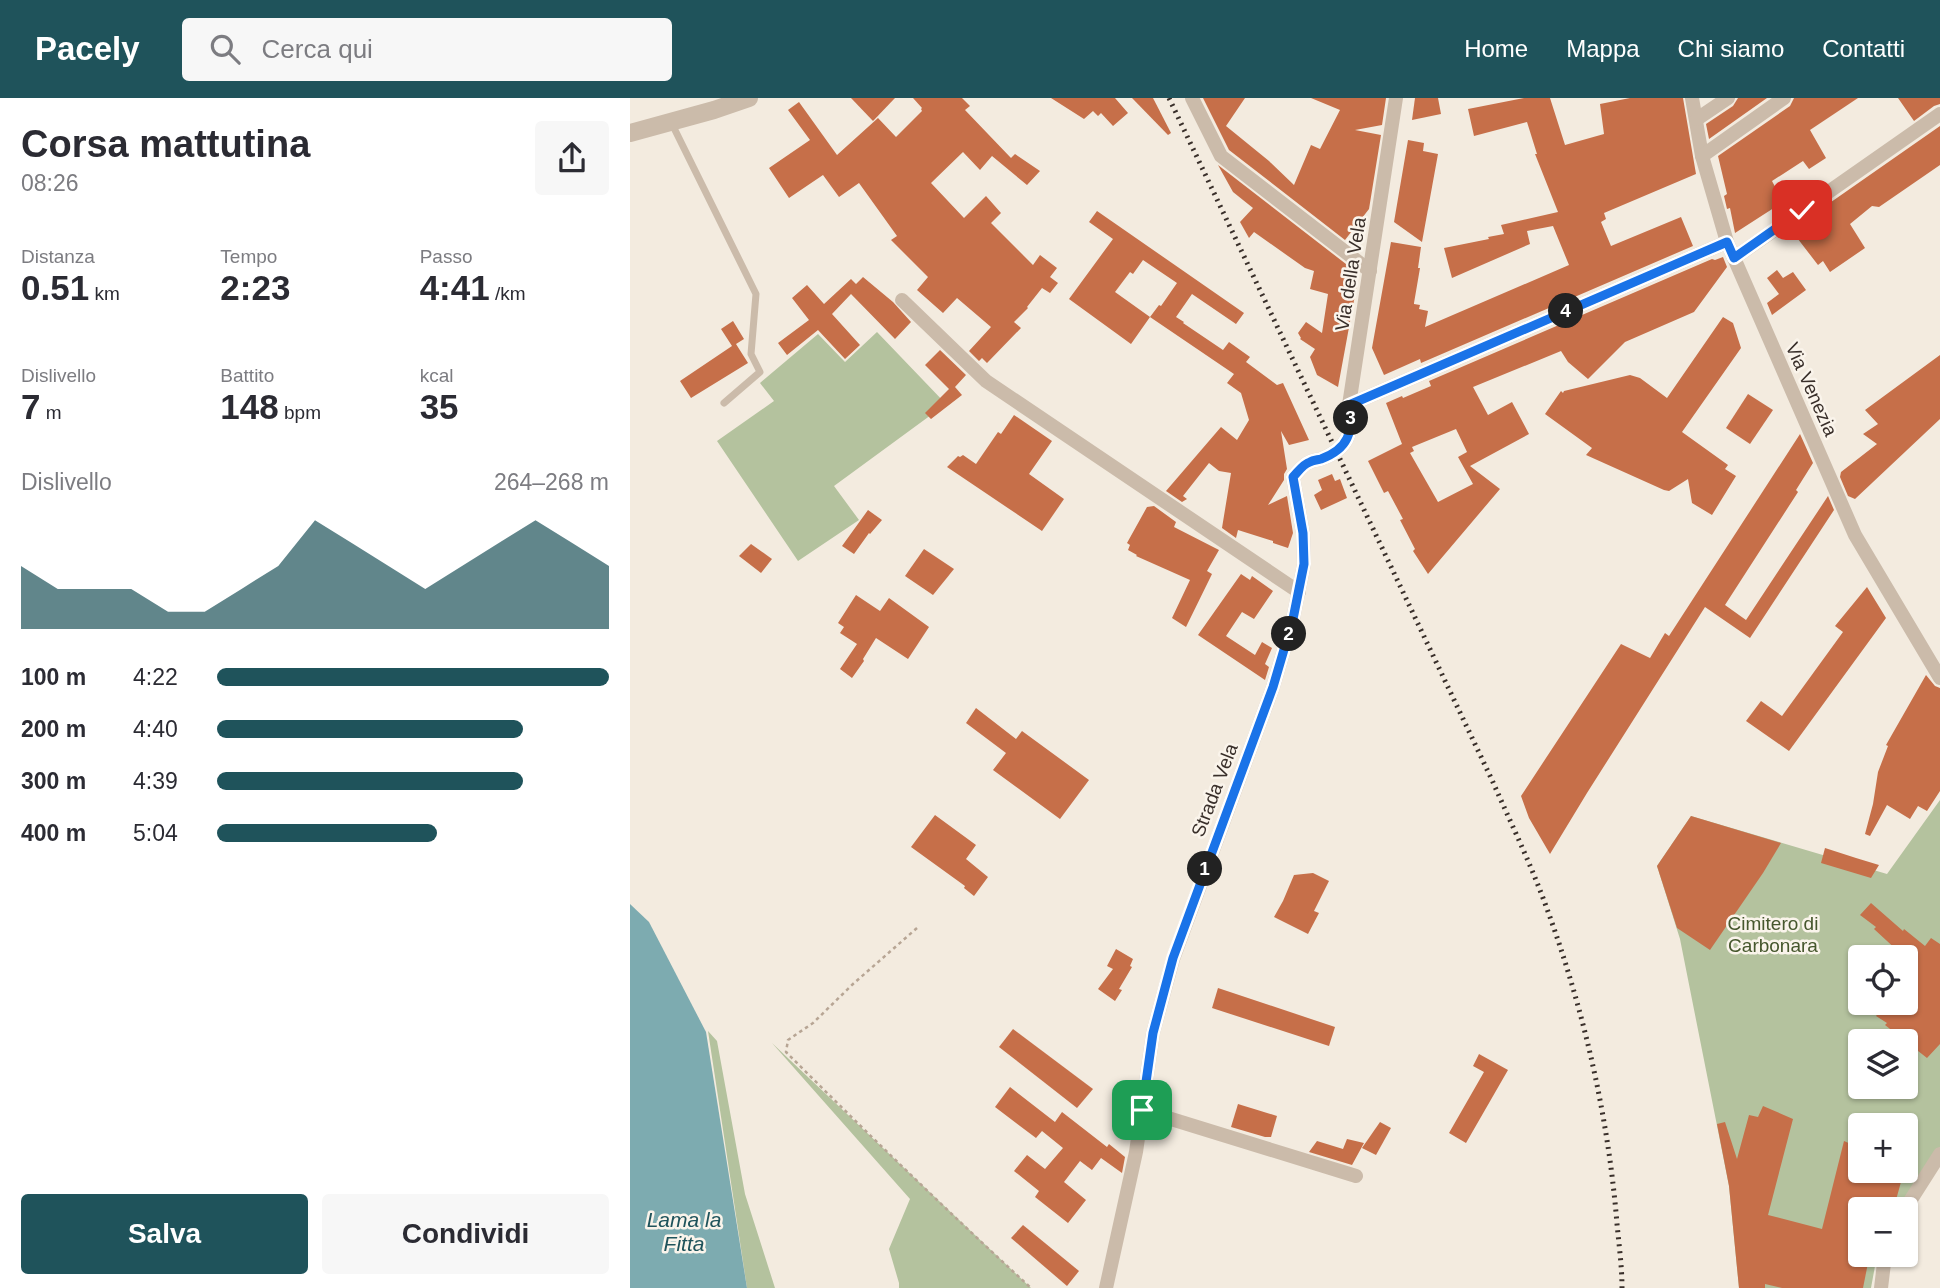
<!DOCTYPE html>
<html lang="it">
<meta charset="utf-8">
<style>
body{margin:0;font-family:Helvetica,sans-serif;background:#f7f7f7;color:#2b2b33;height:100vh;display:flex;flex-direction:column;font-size:26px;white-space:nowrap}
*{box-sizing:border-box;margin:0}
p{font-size:23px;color:#7c7c81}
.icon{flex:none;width:38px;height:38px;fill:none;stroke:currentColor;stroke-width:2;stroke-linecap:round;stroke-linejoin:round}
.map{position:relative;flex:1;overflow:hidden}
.drawer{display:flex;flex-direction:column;background:#fff;width:630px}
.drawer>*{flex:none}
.buttons{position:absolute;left:1218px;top:847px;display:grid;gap:14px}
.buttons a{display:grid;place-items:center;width:70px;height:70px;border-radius:7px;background:#fff;box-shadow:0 2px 5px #0004;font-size:35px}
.pin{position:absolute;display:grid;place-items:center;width:60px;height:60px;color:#fff;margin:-30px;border-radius:14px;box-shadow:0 4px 10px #0006}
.km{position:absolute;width:35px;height:35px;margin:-18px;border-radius:50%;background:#222;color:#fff;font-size:19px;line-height:35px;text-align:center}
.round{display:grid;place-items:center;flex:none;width:74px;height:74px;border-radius:7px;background:#f7f7f7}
.head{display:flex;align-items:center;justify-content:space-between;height:119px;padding:0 21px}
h1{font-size:38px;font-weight:800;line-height:52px}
.metrics{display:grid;grid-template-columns:repeat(3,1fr);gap:10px;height:119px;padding:7px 21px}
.metrics div{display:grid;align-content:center}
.metrics b{font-size:35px;font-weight:800}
.metrics small{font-size:19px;font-weight:400}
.metrics p{font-size:19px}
.chart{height:196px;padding:14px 21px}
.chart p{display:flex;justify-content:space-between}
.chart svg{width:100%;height:126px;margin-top:7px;fill:#1f535b;opacity:.7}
.action{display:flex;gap:14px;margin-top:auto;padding:14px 21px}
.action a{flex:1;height:80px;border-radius:7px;background:#1f535b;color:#fff;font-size:28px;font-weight:800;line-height:80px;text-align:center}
.action a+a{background:#f7f7f7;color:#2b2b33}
ul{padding:0 21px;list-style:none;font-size:23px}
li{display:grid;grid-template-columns:112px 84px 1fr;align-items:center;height:52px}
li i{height:18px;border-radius:9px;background:#1f535b}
header{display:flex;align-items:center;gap:42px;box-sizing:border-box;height:98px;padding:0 35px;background:#1f535b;color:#fff}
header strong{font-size:33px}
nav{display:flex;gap:38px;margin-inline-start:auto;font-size:24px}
.search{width:490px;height:63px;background:#f7f7f7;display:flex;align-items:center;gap:18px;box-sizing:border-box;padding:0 24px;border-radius:7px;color:#7c7c81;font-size:26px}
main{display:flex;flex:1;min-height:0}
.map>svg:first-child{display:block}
</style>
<header>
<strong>Pacely</strong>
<div class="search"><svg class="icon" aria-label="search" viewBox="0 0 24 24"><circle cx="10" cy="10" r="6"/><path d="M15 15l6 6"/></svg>Cerca qui</div>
<nav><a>Home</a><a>Mappa</a><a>Chi siamo</a><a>Contatti</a></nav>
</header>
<main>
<section class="drawer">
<div class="head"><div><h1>Corsa mattutina</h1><p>08:26</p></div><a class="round"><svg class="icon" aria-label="share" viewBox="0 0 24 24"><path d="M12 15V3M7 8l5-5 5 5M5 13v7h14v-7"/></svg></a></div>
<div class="metrics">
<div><p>Distanza</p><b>0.51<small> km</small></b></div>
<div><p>Tempo</p><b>2:23</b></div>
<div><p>Passo</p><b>4:41<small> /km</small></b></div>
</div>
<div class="metrics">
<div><p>Dislivello</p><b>7<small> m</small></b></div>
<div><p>Battito</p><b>148<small> bpm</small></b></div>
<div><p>kcal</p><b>35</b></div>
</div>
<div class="chart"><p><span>Dislivello</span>264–268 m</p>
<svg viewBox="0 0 160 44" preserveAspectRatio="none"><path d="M0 44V22L10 30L20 30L30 30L40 38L50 38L60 30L70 22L80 6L90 14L100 22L110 30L120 22L130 14L140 6L150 14L160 22V44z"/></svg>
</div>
<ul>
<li><b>100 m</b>4:22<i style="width:100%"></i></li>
<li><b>200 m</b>4:40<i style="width:78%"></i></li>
<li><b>300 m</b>4:39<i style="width:78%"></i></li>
<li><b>400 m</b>5:04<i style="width:56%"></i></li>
</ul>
<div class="action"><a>Salva</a><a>Condividi</a></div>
</section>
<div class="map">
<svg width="1310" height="1190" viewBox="0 0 1310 1190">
<rect width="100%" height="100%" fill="#f3ebdf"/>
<!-- green -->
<g fill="#b4c29e" fill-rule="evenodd">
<path d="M247,234L316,306L204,388L229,422L168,463L87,343L144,303L130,285L188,236L215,264Z"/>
<path d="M1310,702V1049L1291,1081L1270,1111H1230V1157H1247L1241,1190H1109L1099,1088L1050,841L1027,768L1061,718L1257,776ZM1230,859H1276V905H1230ZM1230,943H1276V989H1230ZM1230,1027H1276V1073H1230Z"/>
<path d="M78,933L87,943L115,1096L145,1190H117Z"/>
<path d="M142,945L401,1190H269V1185L259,1151L280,1101Z"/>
</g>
<!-- water -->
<path fill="#7dabb0" d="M0,806L19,824L76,934L117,1190H0Z"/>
<!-- building -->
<g fill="#c66f49" fill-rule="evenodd">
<path d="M221,0H265L243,23Z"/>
<path d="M283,0H332L340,8L335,12L381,60L385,56L410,73L397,87L362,58L350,72L333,54L301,85L334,120L356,98L371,115L361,125L403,167L410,157L427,170L420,179L428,185L420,195L412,190L397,209L398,210L384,224L391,230L357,265L352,260L349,263L339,253L361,229L327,200L313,215L287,192L298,179L261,142L267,138L229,85L209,99L193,77L159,100L139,70L180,42L158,12L169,4L207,57L248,20L266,39L292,13L291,11L292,10Z"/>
<path d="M421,0H485L498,15L483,28L471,15L468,18L463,13L454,21Z"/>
<path d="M502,0H523L541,35L538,37Z"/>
<path d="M573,0H615L596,28L639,63L664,87L681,47L690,51L710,12L681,0H756L752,27L725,32L751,37L739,111L715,142L599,52Z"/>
<path d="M785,0H808L811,16L782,22Z"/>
<path d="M894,0H920L935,47L974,36L970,6L1000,0H1053L1066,76L974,115L976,121L971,124L981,148L1051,119L1063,148L791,265L790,261L754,277L742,250L761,144L791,149L788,170H790L784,205V206L790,207L789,211L798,213L795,229L939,167L923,128L897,133L900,146L822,180L814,150L859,141L858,139L874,136L871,127L928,114L905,56H907L897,24L844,38L838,11Z"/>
<path d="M1108,0H1137L1079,41L1076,26L1103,8Z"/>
<path d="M1164,0H1228L1180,32L1196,60L1179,71L1173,63L1142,83L1153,104L1105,135L1100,110L1097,111L1094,98L1097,96L1088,58L1160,8Z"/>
<path d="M1268,0H1310V6L1304,8L1284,23Z"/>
<path d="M1310,28V67L1249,109L1242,108L1220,126L1235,150L1200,174L1193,163L1188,167L1161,132Z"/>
<path d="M778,42L794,45L793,53L808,56L792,144L764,124Z"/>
<path d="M588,67L725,173L719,182L727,186L708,289L687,277L680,259L685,251L670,241L671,240L668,235L676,224L692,235L698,196L680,191L684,173L675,170L624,134L619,140L610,124L623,110L603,94Z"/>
<path d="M467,113L614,215L606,226L562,196L546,219L554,224L553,225L593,252L599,244L620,259L616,264L647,287L653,285L679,342L659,347L651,333L657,371L654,376V382L638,407L657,398L663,435L658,450L643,445V443L608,432L606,440L592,430L601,375L589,373L579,365L553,398L557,401L552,404L536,393L591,329L607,342L619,322L611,295L597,285L604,276L520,219L501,246L439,201L483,141L459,124ZM513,162L547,185L531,208L529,207L520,219L485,194L500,174L503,176Z"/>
<path d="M1093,159L1097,169L1064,214L995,244L958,281L938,264L931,253L843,289L858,317L882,304L899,336L840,368L870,391L798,476L783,453L785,451L770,422L773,421L758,393L754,395L738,363L772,346L756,305L772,298L773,300L801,288L799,283L1082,161L1085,162ZM826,331L837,354L828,359L843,386L808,404L780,355L784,353L782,349Z"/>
<path d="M1147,172L1153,180L1163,174L1176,192L1142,217L1137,205L1149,196L1137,180Z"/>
<path d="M233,179L263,204L281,224L265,241L221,196L202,216L230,247L215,261L188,232L157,257L148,245L179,222L162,200L177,187L194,206L221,181L226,186Z"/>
<path d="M1093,219L1103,225L1111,250L1052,334L1098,367L1095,371L1106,378L1082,417L1062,405L1058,381L1039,393L1034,392L956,357L962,350L915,316L931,293L933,295L934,293L1000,277L1010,280L1037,300Z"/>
<path d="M103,223L114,241L106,246L118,265L61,300L50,283L102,248L91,231Z"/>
<path d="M310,252L336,277L325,289L332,297L301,321L295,315L319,291L295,267Z"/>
<path d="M1310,257V321L1225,401L1218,398L1210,379L1211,374L1247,346L1233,336L1248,326L1235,312Z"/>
<path d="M1118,296L1143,312L1120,346L1096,330Z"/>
<path d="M384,317L422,343L399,376L434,401L412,433L317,369L328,358L330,359L333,357L346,366L368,334L371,336Z"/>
<path d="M1170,336L1183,365L1166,392L1168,394L1095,507L1116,522L1198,398L1204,412L1120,540L1075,509L957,695L920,756L899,720L891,698L991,546L1020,560L1035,535L1039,538Z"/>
<path d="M702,376L705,383L710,381L717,400L691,412L684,397L692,392L688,382Z"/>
<path d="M524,408L546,424L544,429L589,452L577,473L582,476L556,529L542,520L560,482L506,458L507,457L498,452L500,447L497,445L517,409Z"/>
<path d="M238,412L252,422L240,436L239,435L224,456L212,448Z"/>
<path d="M121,446L142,461L131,475L109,458Z"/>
<path d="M294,451L324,471L303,497L275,478Z"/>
<path d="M611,476L620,482L622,478L643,493L624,521L612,514L596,538L625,557L632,544L642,550L635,566L639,569L635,582L568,537Z"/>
<path d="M1237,489L1256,520L1159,653L1116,623L1131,603L1152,618L1213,534L1205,528Z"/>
<path d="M226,497L250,513L259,500L299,529L278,561L246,540L233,561L234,563L222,580L210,571L227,546L210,535L214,529L208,525Z"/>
<path d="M1296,577L1305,588L1310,590V693L1297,713L1288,708L1280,721L1257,707L1240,738L1235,736L1243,706L1248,674L1258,648L1256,647Z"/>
<path d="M346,610L386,641L392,633L459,682L430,721L363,672L376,655L336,625Z"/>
<path d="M305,717L346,747L336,761L358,779L344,798L334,790L335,788L281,749Z"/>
<path d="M1061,718L1151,745L1133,775L1080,852L1047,830L1027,768Z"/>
<path d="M1195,750L1226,760L1249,767L1241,780L1191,765Z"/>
<path d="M683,775L699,783L684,813L689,815L678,836L644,819L653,803L664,777Z"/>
<path d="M1241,805L1273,833L1274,831L1295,848L1301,840L1310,846V946L1297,960L1255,927L1257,925L1246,918L1256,905H1276V899L1283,889L1276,883V875L1282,866L1244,831L1246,829L1230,817Z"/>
<path d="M486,851L503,861L500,868L502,869L489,891L492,892L485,903L468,891L483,871L477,868Z"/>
<path d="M588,890L705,929L699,948L582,910Z"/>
<path d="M383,931L463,991L447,1010L369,949Z"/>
<path d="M849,956L878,972L836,1045L819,1035L854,974L843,968Z"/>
<path d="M380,989L425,1024L432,1014L477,1049L479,1046L495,1059L492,1075L471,1060L462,1072L450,1063L434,1084L456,1102L438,1125L405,1099L409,1093L384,1073L397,1057L415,1071L433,1050L412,1033L406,1040L365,1009Z"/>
<path d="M608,1006L647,1018L641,1039H635L601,1029Z"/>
<path d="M1133,1008L1163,1021L1138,1117L1192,1131L1214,1043L1230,1050V1073H1274L1266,1102L1261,1101L1258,1111H1230V1152L1228,1163L1238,1165L1233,1190H1152L1135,1186V1190H1109L1099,1088L1087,1026L1095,1024L1107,1061L1119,1017L1128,1019Z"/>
<path d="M750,1024L761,1030L746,1057L732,1050Z"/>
<path d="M717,1041L734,1045L722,1067L679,1054L687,1043L713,1051Z"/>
<path d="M393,1127L449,1173L437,1188L381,1140Z"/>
</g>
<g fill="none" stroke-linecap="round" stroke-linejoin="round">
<!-- path -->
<path stroke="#b7a594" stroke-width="2.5" stroke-dasharray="3.5 3.5" stroke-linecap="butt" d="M287,830L223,886L183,925L158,942L156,954C236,1034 317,1113 401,1190"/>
<!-- service -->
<path stroke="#cbbbaa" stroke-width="7" d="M42,26L126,196L121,256L130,274L94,305"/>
<!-- minor -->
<g stroke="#cbbbaa" stroke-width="14">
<path d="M562,0L591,58L740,173"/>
<path d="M1062,0L1072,58L1097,144L1225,437L1310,580"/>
<path d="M1067,21L1098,0"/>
<path d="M1072,58L1154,0"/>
<path d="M1104,160L1310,16"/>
<path d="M272,202L356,283L669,494"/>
<path d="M719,307L1097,144"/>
<path d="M512,1012L726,1078"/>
<path d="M1275,1111L1310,1056"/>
<path d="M476,1190L506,1054L523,935L543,861L643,589L663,521L674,466L673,435L663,379C668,374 673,366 680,364C683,362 687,362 691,361C718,351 724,334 719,307L766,0"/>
<path d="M1251,1190L1255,1157"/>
</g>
<!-- tertiary -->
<path stroke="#cbbbaa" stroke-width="18" d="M0,35L84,12L119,0"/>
<!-- rail -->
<path stroke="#392f2a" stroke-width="5" stroke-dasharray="2 5" stroke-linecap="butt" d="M539,0L862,682C879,721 898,760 913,800C952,904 978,1015 987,1126C989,1147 992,1169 992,1190"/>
</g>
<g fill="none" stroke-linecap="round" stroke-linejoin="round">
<defs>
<path id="route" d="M512,1012L523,935L543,860L643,589L663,521L674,466L673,435L663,379C668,374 673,366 680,364C683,362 687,362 691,361C718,351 724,334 719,307L1097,144L1104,160L1172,112"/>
</defs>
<!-- route casing -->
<use href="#route" stroke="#fff" stroke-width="14"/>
<!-- route -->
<use href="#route" stroke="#1a73e8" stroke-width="9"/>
</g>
<g text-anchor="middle" stroke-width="5" stroke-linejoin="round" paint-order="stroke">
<!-- street labels -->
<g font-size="19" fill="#392f2a" stroke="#faf4eb">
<text transform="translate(720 176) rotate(-81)" y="7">Via della Vela</text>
<text transform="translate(1182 291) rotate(66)" y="7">Via Venezia</text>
<text transform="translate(584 692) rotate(-69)" y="7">Strada Vela</text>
</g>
<!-- park labels -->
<g font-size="19" fill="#46572d" stroke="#faf4eb">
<text x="1143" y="832">Cimitero di<tspan x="1143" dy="22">Carbonara</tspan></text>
</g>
<!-- water labels -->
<g font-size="21" font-style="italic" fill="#1f535b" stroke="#faf4eb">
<text x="54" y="1129">Lama la<tspan x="54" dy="24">Fitta</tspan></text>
</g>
</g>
</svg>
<div class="buttons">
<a><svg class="icon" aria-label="locate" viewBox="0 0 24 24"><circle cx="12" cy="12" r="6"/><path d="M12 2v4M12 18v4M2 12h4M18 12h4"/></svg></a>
<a><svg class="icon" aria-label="layers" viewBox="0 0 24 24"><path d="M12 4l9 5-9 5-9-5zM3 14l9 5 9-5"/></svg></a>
<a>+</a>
<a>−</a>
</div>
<div class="pin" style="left:512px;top:1012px;background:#1e9e55"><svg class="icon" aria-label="arrive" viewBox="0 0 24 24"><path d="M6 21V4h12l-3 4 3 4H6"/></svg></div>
<div class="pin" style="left:1172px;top:112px;background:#d93025"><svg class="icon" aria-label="check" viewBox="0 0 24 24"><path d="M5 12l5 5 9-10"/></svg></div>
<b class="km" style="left:575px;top:771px">1</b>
<b class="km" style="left:659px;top:536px">2</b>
<b class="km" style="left:721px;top:320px">3</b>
<b class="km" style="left:936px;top:213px">4</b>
</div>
</main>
